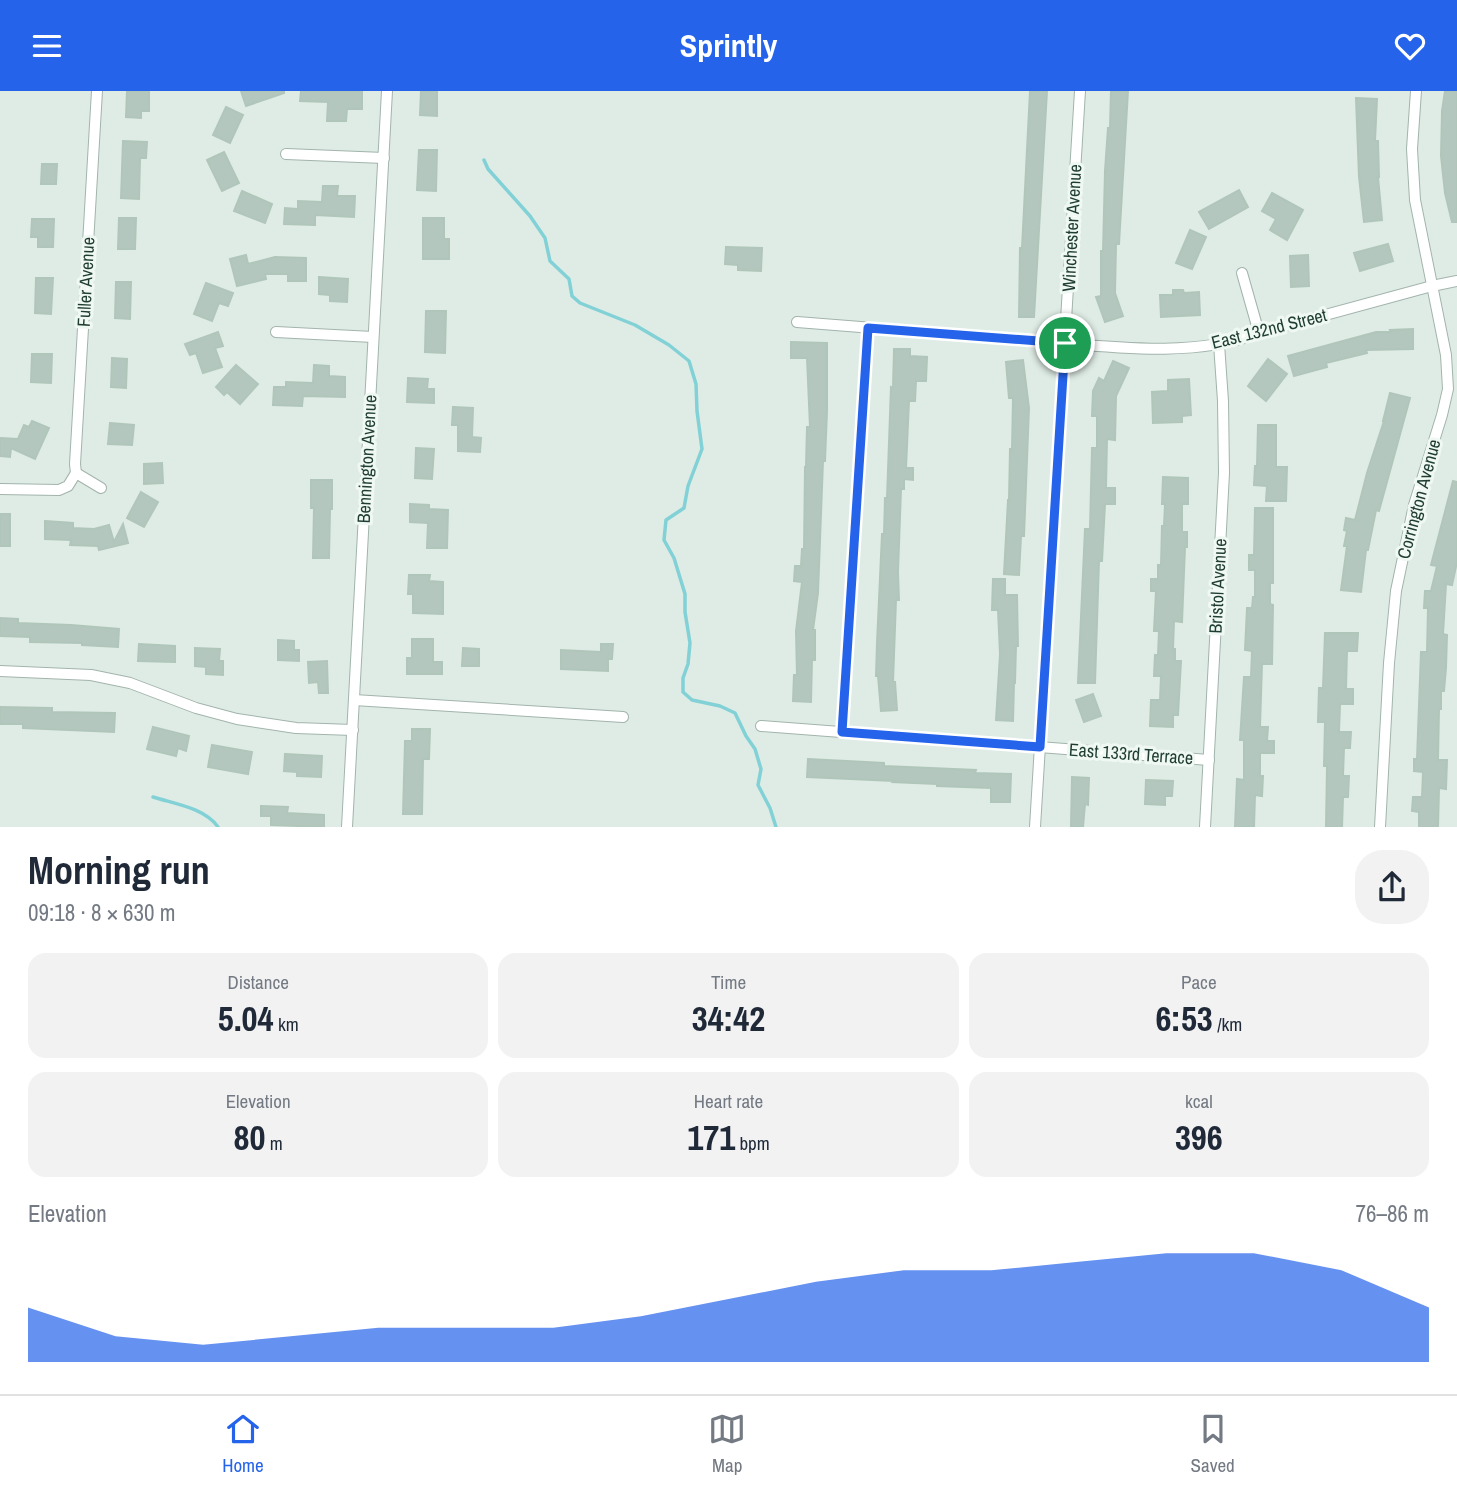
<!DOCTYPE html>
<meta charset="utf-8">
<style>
body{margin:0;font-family:"Archivo Narrow",sans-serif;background:#f2f2f3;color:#1f2937;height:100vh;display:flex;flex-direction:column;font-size:26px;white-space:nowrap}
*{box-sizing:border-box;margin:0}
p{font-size:23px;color:#747a83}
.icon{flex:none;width:38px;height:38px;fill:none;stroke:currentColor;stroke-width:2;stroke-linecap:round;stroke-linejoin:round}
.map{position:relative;height:736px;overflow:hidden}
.panel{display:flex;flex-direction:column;background:#fff;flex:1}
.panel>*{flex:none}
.pin{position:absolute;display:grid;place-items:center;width:60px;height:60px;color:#fff;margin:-30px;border:4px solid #fff;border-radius:50%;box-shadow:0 2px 7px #0007}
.round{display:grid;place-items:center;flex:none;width:74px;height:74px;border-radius:28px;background:#f2f2f3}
.summary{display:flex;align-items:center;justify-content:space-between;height:119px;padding:0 28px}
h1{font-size:38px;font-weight:700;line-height:52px}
.metrics{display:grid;grid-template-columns:repeat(3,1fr);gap:10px;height:119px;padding:7px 28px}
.metrics div{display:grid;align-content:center;border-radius:18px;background:#f2f2f3;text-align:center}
.metrics b{font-size:35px;font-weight:700}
.metrics small{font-size:19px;font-weight:400}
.metrics p{font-size:19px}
.chart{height:196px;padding:14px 28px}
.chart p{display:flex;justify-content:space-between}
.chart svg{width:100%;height:126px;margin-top:7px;fill:#2563eb;opacity:.7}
header{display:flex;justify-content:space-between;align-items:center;height:91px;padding:0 28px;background:#2563eb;color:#fff;font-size:32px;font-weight:700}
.tabs{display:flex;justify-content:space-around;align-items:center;height:98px;border-top:2px solid #e0e1e3;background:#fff;font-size:19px;color:#747a83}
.tabs a{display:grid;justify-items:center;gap:4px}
.tabs .on{color:#2563eb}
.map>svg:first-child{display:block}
</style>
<header><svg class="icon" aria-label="menu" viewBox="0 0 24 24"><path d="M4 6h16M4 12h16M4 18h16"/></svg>Sprintly<svg class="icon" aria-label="heart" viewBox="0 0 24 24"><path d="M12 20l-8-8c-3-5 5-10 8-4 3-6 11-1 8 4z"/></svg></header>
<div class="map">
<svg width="1457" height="736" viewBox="0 0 1457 736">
<rect width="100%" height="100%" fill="#dfece5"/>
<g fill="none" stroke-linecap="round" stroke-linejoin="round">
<!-- stream -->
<g stroke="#82d1d6" stroke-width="3.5">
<path d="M484,69L488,78L530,125L545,147L550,170L569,188L572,205L580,212L635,234L669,254L689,270L696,293L697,320L702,358L688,395L684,417L666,429L664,449L674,467L685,503V521L690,552L688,573L683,587V601L692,609L720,615L735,622L746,645L755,658L761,678L758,694L770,717L776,736"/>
<path d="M153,706C175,713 205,717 218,736"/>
</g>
</g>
<!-- building -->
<g fill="#b4c7be" stroke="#b1c6bb" stroke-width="2">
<path d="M127,0H149V20H141V27L126,26Z"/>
<path d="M241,0H284V2L246,15Z"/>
<path d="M301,0H362V18H347L346,30H327L328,11L300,10Z"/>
<path d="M421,0H437V25L420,24Z"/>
<path d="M1030,0H1047L1034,226H1019L1020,157H1022Z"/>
<path d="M1111,0H1128L1119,153H1116L1115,202L1123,225L1105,231L1096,206L1101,205V160H1103L1105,80L1108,37H1110Z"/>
<path d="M1445,0H1457V131H1452L1445,102L1441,65L1442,20Z"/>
<path d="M1356,7L1377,8L1375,50H1378L1379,86H1378L1382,129L1364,131L1359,86Z"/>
<path d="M226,16L243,24L230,52L213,44Z"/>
<path d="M123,50L147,51L146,67H140L139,108L121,107Z"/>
<path d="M419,59H437L436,100L417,99Z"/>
<path d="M224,61L239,92L222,100L207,69Z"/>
<path d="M42,73H57L56,93H41Z"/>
<path d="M323,95H338L337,105H355L354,126L315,124V134L284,133L285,117L298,118V110L322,111Z"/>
<path d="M1239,99L1248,116L1209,138L1199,121Z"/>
<path d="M242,100L272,113L265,132L234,120Z"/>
<path d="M1272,102L1303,119L1287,149L1270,139L1276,128L1262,120Z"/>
<path d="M119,127H136L135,158H118Z"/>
<path d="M423,127H444V148H449V168H423Z"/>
<path d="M32,128H54L53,156H38V146H31Z"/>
<path d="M1190,139L1206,146L1192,178L1176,172Z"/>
<path d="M1388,153L1393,170L1360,180L1354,162Z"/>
<path d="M726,156L762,157L761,180L738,179V174L725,173Z"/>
<path d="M246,164L248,173L275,166L306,167V190H288V183H265L266,188L237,195L230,168Z"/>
<path d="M1308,164L1309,195L1291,196L1290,165Z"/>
<path d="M319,186L348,188L347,211L330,210V204L319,203Z"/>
<path d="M36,187H53L51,223L35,222Z"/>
<path d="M116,191H131L130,228L115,227Z"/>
<path d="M206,192L233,202L228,215L219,212L212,230L194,223Z"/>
<path d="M1173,199H1183L1184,202L1199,201L1200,224L1161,226L1160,204H1173Z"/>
<path d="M426,220H446L445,262L425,261Z"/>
<path d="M1413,238V258L1366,259L1367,262L1326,272L1327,276L1294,285L1288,265L1376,241H1391L1390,239Z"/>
<path d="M218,241L223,255L215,257L222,276L203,282L196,262L190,264L185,253Z"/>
<path d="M791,251L827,252V320L825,370H823L818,502L813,539H815V569H812L811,611L793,610L794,584H797L796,540L802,491L794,490L795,475H801L802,458H804L805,376H806L807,336H810L807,267H791Z"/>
<path d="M894,258H910V265L927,266L926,290H916L915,310H909L906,377H913V389L904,388V398H901L898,481L899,509H896L893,591H895L897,619L881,620L878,585H876L877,552L882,443H884L885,407H887L891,296L893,297Z"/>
<path d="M32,263H52L51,292L31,291Z"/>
<path d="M112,267L127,268L126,297L111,296Z"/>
<path d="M1268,268L1287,283L1266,310L1248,295Z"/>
<path d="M1023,269L1029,317L1024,445H1021L1019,484L1004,483L1008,409H1009L1010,358H1012L1013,307H1009L1006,271Z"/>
<path d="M1113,270L1129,277L1116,305L1115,349L1107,348L1106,397H1115V413H1105L1102,470H1099L1095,592H1078L1085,438H1090L1092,357H1097V325H1092L1093,300L1099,287L1104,290Z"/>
<path d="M236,274L258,293L240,313L227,301L224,304L216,296Z"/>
<path d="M314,274L329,275V285L345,286V306L303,305L302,315L273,314L274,296H286V291L313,292Z"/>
<path d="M408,287L428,288L427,298H434V312L407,311Z"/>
<path d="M1189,288L1191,324L1182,325V331L1153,332L1152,301L1168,300V289Z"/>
<path d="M1390,302L1410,307L1379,420L1376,419L1368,459H1366L1361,501L1341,499L1347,455H1344L1347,440L1344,439L1346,427L1355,429L1367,382L1384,330H1383Z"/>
<path d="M453,316L473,317L472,346L481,347L480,361L458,360V334H452Z"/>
<path d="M32,330L49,337L35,368L11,357L10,366L0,365V347L18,348L24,334L29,336Z"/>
<path d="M110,332L134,334L132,354L108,353Z"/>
<path d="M1258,334H1276V376H1287L1286,410H1266L1267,395L1254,394L1255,375H1257Z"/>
<path d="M416,357L434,358L432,388L415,387Z"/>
<path d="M162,372L163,392L144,393V373Z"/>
<path d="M1163,386L1188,387V413H1182V441H1187V456H1185L1182,531L1174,530L1173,558H1175V570H1181L1178,624H1173V636L1150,635L1151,609H1160L1161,585H1154L1155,564H1158L1159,540H1154L1156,500H1151V488H1158V474H1161L1162,435H1164L1165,413H1162Z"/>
<path d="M311,389H332V418H330L329,467H313L314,417H311Z"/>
<path d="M1453,390L1457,391V471L1452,494L1446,493L1443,543L1447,544L1446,577L1444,600H1441V618H1439L1438,669H1447L1446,698L1439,697L1438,736H1419V721L1412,720L1413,706H1422L1423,681L1414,680V668H1417L1421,561H1427L1428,517H1424L1425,500H1431L1437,475L1431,474Z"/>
<path d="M141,401L158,411L144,436L127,427Z"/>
<path d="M410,413L429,414V418L448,419L447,457H427L428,432L410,431Z"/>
<path d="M1255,417H1273V492H1270V513L1273,514L1272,573H1262L1260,636H1268L1267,650H1274V662H1260V685H1263L1262,705L1255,704L1254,736H1235L1237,688L1244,689V649H1240L1244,586H1251L1252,560L1245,559L1247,517H1252L1253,506H1255V479H1249V464H1254Z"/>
<rect x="0" y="423" width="10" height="32"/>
<path d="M45,430L73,432V437L94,438L109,434L114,451L123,433L128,452L99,459L98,455L70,454L71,449L45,448Z"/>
<path d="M409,484H430L429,490L443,491V523L413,522V503H408Z"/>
<path d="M993,488H1005V504H1017L1018,555H1016L1015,592H1014L1013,630L996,629L1000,563L998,519H992Z"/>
<path d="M0,527L18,528V532L71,534L119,538L118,556L82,554V552L30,551V546L0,545Z"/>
<path d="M1325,542H1358L1357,560H1347L1346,598H1353V613H1340L1339,641H1351L1350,657H1344L1343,685H1349L1348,706H1343L1342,736H1326L1327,675H1324L1325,631H1318L1319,597H1323Z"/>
<path d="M412,548H433V571H442V583H407V567H412Z"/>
<path d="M278,549L294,550V559H299V570L278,569Z"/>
<path d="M139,553L175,555V571L138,570Z"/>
<path d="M601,553H613L612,568H608V580L561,578V559L601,561Z"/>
<path d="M195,557L220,558L219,570H223V584L206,583V576L195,575Z"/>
<path d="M463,557L479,558V575H462Z"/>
<path d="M327,570L328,602H319L318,591L309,592L308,571Z"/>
<path d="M1093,603L1101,625L1084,631L1076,609Z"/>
<path d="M0,616L52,617V621L115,622L114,641L23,637V633H0Z"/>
<path d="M153,636L189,645L186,660L178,657L176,665L147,658Z"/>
<path d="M412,638H430L429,668H423L422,723H403L405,650H412Z"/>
<path d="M212,654L252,661L248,683L208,676Z"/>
<path d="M285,663L322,665L321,686L297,685V681L284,680Z"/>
<path d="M808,668L884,672V675L976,679L975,682L1011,683L1010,711H991V697L937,695V693L893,691L894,690L807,686Z"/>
<path d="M1072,686L1089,687L1088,714L1085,713L1083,736H1071Z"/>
<path d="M1146,689L1173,690L1172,705H1165V714L1145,713Z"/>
<path d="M261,715L288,716L287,722L324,724V736L271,734V725H261Z"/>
</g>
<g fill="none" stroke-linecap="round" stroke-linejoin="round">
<defs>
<g id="minor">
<path d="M286,63L384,67"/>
<path d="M1242,182L1259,242"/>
<path d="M797,231C873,237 950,243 1026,249C1098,254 1190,269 1259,242L1432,195L1457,190"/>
<path d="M276,241L373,246"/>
<path d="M76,382L75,373L97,0"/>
<path d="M76,382L101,397"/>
<path d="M0,398L59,399L68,395L76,382"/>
<path d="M0,580L91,584L130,592L196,617L237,628L296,637L353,639"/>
<path d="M354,609L623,626"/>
<path d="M761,635L1209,669"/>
<path d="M842,641L868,237"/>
<path d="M347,736L387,0"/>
<path d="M1035,736L1080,0"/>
<path d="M1205,736L1224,382L1223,310L1219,253"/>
<path d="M1380,736L1389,572L1396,500L1414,414L1442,324L1448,298L1446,264L1415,109L1412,58L1416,0"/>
</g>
</defs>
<!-- minor casing -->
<use href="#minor" stroke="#a2b4ac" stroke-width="12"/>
<!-- minor -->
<use href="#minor" stroke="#fff" stroke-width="10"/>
</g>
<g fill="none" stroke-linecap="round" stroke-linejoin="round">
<defs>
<path id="route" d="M868,237L1065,252L1040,656L842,641Z"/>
</defs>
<!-- route casing -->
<use href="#route" stroke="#fff" stroke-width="14"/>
<!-- route -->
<use href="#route" stroke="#2563eb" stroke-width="9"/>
</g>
<g text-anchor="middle" stroke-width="6" stroke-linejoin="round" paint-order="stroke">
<!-- street labels -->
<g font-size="18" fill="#1f3d32" stroke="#f0f8f3">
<text transform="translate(1072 137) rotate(-87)" y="6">Winchester Avenue</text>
<text transform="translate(86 191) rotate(-87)" y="6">Fuller Avenue</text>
<text transform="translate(1269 238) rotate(-14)" y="6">East 132nd Street</text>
<text transform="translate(367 368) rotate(-87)" y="6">Bennington Avenue</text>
<text transform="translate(1419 408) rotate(-75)" y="6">Corrington Avenue</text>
<text transform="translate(1218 495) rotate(-87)" y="6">Bristol Avenue</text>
<text transform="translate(1131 663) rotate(4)" y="6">East 133rd Terrace</text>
</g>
</g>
</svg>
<div class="pin" style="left:1065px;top:252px;background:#1e9e55"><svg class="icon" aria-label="arrive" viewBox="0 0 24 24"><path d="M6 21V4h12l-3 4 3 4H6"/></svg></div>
</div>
<section class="panel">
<div class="summary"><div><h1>Morning run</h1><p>09:18 · 8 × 630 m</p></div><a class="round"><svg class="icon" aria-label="share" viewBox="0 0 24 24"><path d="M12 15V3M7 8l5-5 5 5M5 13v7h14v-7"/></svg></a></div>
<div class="metrics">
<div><p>Distance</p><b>5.04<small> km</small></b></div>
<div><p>Time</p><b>34:42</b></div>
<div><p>Pace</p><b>6:53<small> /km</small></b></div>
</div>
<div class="metrics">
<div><p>Elevation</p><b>80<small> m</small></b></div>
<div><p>Heart rate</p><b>171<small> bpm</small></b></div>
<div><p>kcal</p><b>396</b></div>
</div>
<div class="chart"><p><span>Elevation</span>76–86 m</p>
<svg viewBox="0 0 160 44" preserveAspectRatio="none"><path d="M0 44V25L10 35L20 38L30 35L40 32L50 32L60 32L70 28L80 22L90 16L100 12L110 12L120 9L130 6L140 6L150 12L160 25V44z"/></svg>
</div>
</section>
<nav class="tabs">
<a class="on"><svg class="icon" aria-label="home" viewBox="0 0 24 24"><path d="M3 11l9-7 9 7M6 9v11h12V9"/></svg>Home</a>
<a><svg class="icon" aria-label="map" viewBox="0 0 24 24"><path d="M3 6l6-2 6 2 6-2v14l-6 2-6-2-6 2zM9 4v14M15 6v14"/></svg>Map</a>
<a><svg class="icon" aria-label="saved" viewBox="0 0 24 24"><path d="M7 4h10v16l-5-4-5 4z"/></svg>Saved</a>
</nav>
